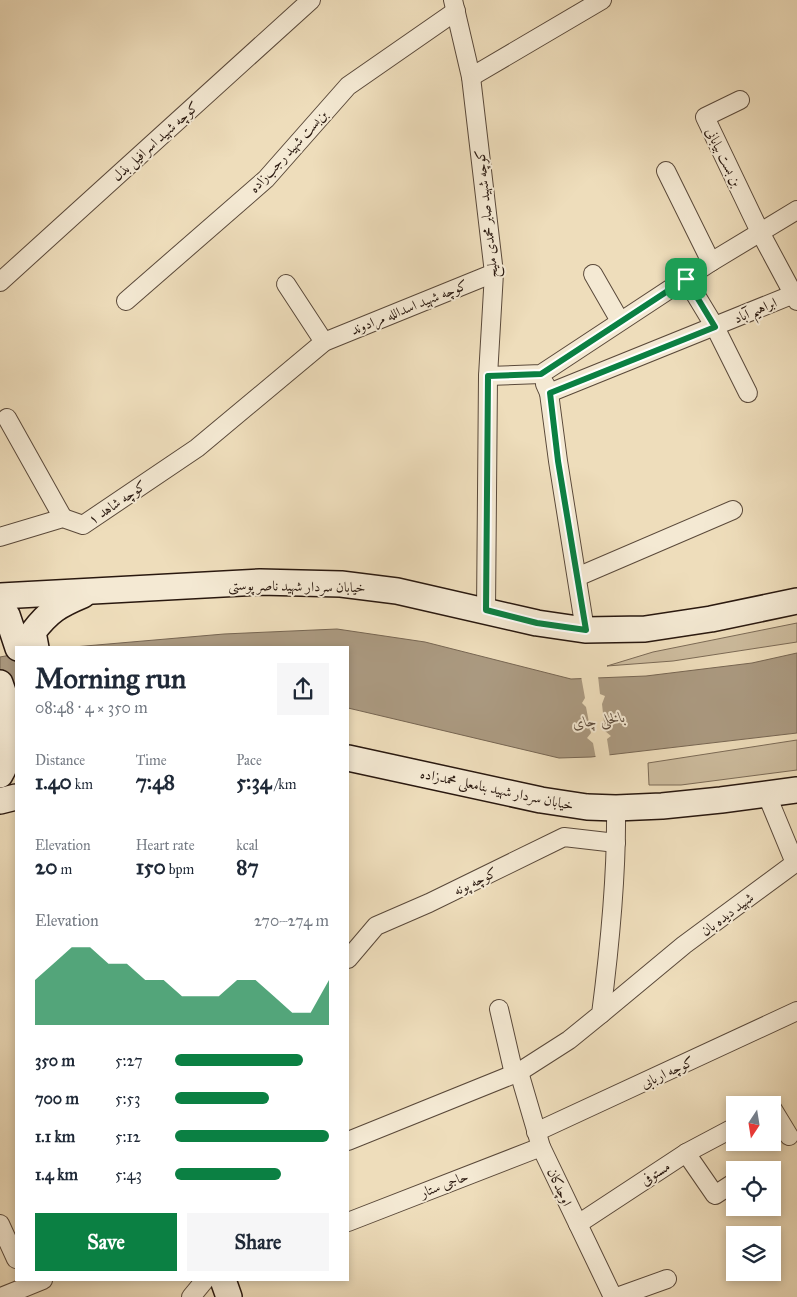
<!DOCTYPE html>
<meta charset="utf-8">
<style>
body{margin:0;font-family:"IM FELL Great Primer",Amiri,serif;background:#f6f6f7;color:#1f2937;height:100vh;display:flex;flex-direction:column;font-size:19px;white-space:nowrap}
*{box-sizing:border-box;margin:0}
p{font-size:16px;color:#747a83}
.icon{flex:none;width:28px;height:28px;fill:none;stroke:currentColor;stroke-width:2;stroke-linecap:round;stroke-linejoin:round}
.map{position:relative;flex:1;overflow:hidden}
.details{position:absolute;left:15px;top:646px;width:334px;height:635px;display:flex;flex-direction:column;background:#fff;border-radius:0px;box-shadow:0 2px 8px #0003}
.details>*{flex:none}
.needle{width:32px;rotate:192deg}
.controls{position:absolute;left:726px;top:1096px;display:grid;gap:10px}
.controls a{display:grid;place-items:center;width:55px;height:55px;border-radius:0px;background:#fff;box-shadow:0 2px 8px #0003;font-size:25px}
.pin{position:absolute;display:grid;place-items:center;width:42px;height:42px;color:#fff;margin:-21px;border-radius:10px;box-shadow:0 2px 8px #0006}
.round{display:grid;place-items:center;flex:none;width:52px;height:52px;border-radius:0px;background:#f6f6f7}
.head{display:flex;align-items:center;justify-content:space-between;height:85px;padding:0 20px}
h1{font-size:28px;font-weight:800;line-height:38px}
.metrics{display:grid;grid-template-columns:repeat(3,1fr);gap:8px;height:85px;padding:5px 20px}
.metrics div{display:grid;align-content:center}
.metrics b{font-size:21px;font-weight:800}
.metrics small{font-size:14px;font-weight:400}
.metrics p{font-size:14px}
.chart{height:140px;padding:10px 20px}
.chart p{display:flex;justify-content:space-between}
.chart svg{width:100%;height:90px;margin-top:5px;fill:#0b8043;opacity:.7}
.cta{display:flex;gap:10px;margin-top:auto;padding:10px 20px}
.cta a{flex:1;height:58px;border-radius:0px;background:#0b8043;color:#fff;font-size:20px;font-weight:800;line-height:58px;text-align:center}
.cta a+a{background:#f6f6f7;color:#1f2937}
ul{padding:0 20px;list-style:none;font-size:16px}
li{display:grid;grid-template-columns:80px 60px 1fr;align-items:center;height:38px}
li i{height:12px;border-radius:6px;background:#0b8043}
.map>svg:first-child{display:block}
</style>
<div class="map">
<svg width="797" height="1297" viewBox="0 0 797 1297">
<rect width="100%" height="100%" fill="#edb"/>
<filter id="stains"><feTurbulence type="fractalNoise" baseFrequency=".004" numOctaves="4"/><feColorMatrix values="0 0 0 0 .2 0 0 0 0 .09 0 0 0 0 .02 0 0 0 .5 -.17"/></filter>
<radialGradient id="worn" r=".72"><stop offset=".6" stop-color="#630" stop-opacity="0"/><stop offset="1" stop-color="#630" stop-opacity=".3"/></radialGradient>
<!-- green -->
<g fill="#cdbc9e" stroke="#7b6a56">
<path d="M797,623V642L673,661L607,666L653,652Z"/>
<path d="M797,740V770L681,785H649L648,763Z"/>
</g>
<!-- water -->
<g fill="#ab9a81" stroke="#776653">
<path d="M337,629L425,642L571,679L646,676L752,663L797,653V733L591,757L559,758L348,708V648H62L224,634Z"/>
<path d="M16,654V739L0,742V657Z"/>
</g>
<!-- pier -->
<path fill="#edb" d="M581,676H598L600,694L605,696L602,704L605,731L611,736L607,739L610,758L596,759L593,743L587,738L591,733L586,707L582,703L585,698Z"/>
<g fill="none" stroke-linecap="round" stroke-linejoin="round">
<defs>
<g id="street">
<path d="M453,0L471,77L494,273L488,376L486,611"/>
<path d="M471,77L602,0"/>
<path d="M740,100L705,117L760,232L797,301"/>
<path d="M666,171L711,262"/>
<path d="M593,274L620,321"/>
<path d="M686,279L715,327L748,393"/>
<path d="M0,282L311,0"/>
<path d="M286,284L324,342"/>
<path d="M126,301L266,179L348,86L456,11"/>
<path d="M488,376L541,374L711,262L797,210"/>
<path d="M545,384L549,393L558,461L585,630"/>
<path d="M549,393L794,294"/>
<path d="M7,418L63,518"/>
<path d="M0,537L63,518L83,525L197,448L324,342L494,273"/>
<path d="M577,577L733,510"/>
<path d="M348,959L376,926L429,903L564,837L616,843"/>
<path d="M499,1009L514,1074"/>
<path d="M601,1014L684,945L795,863L766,793"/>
<path d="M519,1072L541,1147L613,1297"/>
<path d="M772,1108L789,1136"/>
<path d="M536,1132L797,1011"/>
<path d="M348,1141L519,1072L569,1040L601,1014C610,945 617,877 616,808"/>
<path d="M686,1153L715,1195L735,1182"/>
<path d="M348,1222L541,1147"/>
<path d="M0,1224L16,1259"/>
<path d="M578,1224L686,1153L735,1127"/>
<path d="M1,1297L43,1280"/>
<path d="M191,1297L205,1280"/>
<path d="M617,1297L667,1279"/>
</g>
<g id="secondary">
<path d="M0,596L260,582L341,584L397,591L537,623L585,630L645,629L711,619L797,601"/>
<path d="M0,610L7,615L18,648"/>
<path d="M36,648L33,632C49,611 59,605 83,595"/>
<path d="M0,683L16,729"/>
<path d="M0,720C9,746 14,750 0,775"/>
<path d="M348,758L541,800L587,807L616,808L662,806L721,800L797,790"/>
<path d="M0,801L16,797"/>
<path d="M223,1280L229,1297"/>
</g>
</defs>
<!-- street casing -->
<use href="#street" stroke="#5a493a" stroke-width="20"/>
<!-- secondary casing -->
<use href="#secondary" stroke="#29180f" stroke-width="28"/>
<!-- street -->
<use href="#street" stroke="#f4e9d3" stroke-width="18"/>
<!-- secondary -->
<use href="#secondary" stroke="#f4e9d3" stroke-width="25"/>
</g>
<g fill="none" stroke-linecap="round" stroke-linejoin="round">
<defs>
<path id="route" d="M686,279L715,327L550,393L558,461L586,630L537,623L486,610L488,376L541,374Z"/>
</defs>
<!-- route casing -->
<use href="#route" stroke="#fff" stroke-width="10"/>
<!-- route -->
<use href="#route" stroke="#0b8043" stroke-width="6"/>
</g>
<g text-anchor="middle" stroke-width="4" stroke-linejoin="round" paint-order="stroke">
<!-- street labels -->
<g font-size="14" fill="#29180f" stroke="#f4e9d3">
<text transform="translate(155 141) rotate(-42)" y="5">کوچه شهید اسرافیل بذل</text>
<text transform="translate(288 151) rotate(-47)" y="5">بن‌بست شهید رجب‌زاده</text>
<text transform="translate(724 157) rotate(64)" y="5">بن بست بیابانی</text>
<text transform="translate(486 214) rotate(-96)" y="5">کوچه شهید صابر محمدی ملیح</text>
<text transform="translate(409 307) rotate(-22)" y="5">کوچه شهید اسدالله مرادوند</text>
<text transform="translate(755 310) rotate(-23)" y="5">ابراهیم آباد</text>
<text transform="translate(117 502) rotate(-34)" y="5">کوچه شاهد ۱</text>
<text transform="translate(297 586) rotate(1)" y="5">خیابان سردار شهید ناصر پوستی</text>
<text transform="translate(497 789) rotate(12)" y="5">خیابان سردار شهید بنامعلی محمدزاده</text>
<text transform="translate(475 881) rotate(-26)" y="5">کوچه پونه</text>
<text transform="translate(727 914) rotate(-37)" y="5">شهید دیده بان</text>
<text transform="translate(667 1072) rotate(-25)" y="5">کوچه اربابی</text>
<text transform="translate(655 1173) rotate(-33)" y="5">مستوفی</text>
<text transform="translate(444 1184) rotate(-21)" y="5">حاجی ستار</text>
<text transform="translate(560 1187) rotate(65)" y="5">اوچدکان</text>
</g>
<!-- water labels -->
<g font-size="15" font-style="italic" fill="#5d4c3d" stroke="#f4e9d3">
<text transform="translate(599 720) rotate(-7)" y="5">بالخلی چای</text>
</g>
</g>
<rect width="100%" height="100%" filter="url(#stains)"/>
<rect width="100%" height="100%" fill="url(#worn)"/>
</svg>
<div class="controls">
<a><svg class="needle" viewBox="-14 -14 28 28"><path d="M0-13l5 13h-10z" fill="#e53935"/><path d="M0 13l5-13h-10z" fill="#747a83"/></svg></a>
<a><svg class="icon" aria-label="locate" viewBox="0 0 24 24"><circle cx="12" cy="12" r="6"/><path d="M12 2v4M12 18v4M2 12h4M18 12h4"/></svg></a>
<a><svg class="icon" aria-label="layers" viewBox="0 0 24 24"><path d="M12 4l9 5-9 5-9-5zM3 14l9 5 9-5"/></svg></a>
</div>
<div class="pin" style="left:686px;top:279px;background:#1e9e55"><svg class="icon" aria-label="arrive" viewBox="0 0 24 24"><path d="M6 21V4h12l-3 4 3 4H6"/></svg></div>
<section class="details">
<div class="head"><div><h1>Morning run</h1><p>08:48 · 4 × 350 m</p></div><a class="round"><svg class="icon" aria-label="share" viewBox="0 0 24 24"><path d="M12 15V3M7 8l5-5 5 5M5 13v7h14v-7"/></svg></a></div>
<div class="metrics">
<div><p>Distance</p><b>1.40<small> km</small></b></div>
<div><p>Time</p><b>7:48</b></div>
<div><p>Pace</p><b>5:34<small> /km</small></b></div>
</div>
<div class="metrics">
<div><p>Elevation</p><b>20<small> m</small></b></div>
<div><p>Heart rate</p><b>150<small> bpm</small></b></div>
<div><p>kcal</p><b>87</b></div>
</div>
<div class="chart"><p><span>Elevation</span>270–274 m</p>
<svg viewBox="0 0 160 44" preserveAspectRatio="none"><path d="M0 44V22L10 14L20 6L30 6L40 14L50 14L60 22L70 22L80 30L90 30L100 30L110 22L120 22L130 30L140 38L150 38L160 22V44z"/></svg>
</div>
<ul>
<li><b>350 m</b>5:27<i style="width:83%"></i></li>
<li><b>700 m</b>5:53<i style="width:61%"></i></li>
<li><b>1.1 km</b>5:12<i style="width:100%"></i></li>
<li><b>1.4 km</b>5:43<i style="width:69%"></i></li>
</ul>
<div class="cta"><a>Save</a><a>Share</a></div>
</section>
</div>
